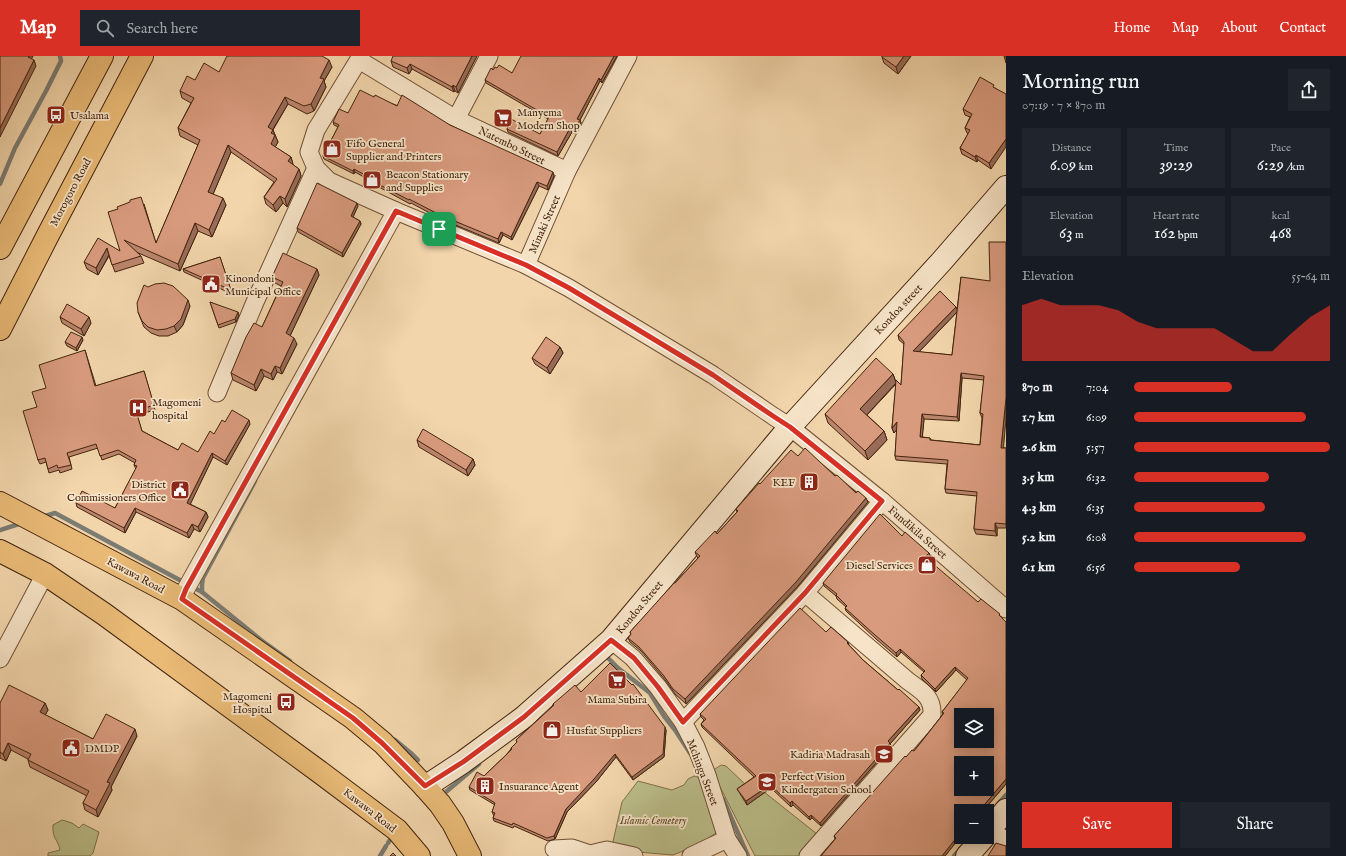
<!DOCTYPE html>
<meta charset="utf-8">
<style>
body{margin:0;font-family:"IM FELL English",serif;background:#20242c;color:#f1f3f6;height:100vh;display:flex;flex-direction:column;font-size:15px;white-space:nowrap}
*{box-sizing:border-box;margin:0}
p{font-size:13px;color:#9ea1a6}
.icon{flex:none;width:22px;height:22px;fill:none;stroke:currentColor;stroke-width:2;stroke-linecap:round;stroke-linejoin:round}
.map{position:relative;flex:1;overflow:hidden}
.panel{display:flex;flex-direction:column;background:#171b24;width:340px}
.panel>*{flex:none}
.tools{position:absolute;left:954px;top:652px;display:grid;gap:8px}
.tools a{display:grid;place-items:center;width:40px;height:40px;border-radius:0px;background:#171b24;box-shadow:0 2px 10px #0003;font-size:20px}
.pin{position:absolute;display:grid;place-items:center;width:34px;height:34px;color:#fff;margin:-17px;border-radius:8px;box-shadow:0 2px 6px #0006}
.round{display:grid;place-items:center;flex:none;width:42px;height:42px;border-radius:0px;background:#20242c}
.summary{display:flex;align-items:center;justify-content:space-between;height:68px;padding:0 16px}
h1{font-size:22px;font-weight:600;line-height:30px}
.stats{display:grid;grid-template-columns:repeat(3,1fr);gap:6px;height:68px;padding:4px 16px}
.stats div{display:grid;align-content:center;border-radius:0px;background:#20242c;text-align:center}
.stats b{font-size:17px;font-weight:600}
.stats small{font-size:11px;font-weight:400}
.stats p{font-size:11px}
.chart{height:112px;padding:8px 16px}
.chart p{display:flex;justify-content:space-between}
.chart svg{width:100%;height:72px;margin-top:4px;fill:#d93025;opacity:.7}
.button{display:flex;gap:8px;margin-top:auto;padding:8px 16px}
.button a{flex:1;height:46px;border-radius:0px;background:#d93025;color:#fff;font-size:16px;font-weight:600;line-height:46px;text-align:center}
.button a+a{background:#20242c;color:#f1f3f6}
ul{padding:0 16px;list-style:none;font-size:13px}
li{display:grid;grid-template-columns:64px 48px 1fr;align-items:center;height:30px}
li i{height:10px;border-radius:5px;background:#d93025}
header{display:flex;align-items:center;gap:24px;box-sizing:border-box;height:56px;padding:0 20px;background:#d93025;color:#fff}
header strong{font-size:19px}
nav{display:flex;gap:22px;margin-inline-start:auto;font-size:14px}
.search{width:280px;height:36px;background:#20242c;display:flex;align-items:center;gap:10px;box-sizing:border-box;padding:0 14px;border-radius:0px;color:#9ea1a6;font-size:15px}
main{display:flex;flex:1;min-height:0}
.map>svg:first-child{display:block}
</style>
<header>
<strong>Map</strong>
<div class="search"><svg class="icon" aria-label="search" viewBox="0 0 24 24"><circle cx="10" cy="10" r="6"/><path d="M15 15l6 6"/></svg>Search here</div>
<nav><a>Home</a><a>Map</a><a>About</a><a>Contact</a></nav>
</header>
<main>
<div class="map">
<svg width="1006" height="800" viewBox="0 0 1006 800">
<rect width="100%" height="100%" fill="#f2d5ab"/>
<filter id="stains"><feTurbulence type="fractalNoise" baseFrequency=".005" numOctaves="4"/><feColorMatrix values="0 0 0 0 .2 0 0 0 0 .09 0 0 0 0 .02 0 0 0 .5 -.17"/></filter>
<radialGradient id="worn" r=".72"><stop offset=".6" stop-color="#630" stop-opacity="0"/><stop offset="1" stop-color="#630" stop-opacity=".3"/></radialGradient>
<!-- green -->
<g fill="#babd89" stroke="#7f714c">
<path d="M721,709L726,710L747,730L759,732L817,778L801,800H755L712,715Z"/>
<path d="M694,720L701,722L722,773L698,789L673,799L638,796L625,789L617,791L612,790L622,746L638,725L672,734L684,729L688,723Z"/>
<path d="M62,764L72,767L79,772L83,768L99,776L93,797L90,800H48V797L60,794C58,783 52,783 53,769Z"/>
</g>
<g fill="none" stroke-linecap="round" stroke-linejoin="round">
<!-- stream -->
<g stroke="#7b7c73" stroke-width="4.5">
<path d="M0,128L15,92L46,35L61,5L60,0"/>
<path d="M42,461L55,457L202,536L261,584L290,605"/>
<path d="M0,474L22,467"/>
<path d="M202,536V528L203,522L255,425"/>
<path d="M604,598L618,612L650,637L664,660L675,674L690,697"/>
<path d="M395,684L412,698L418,704"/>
<path d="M447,735L479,708"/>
<path d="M723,743L748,800"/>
<path d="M998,748L1006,739"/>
<path d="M388,787L393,779"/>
<path d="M380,800L386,790"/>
<path d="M954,800L961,792"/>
</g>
<defs>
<g id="street">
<path d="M361,0L316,74L309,96L316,112L329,125L396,155L526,209L569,232L713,319L773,360L790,371L882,445L1006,553"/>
<path d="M359,4L456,63L567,115"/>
<path d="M456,63L489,0"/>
<path d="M526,209L567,115L628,0"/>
<path d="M217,337L255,246L316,112"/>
<path d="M805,537L908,625C922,635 933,641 932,659L808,800"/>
<path d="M182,543L186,533L396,155"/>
<path d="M611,584L633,602L658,631L683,666L696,691L707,719L727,783L738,800"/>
<path d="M0,603L45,518"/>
<path d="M683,666L805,537L882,445"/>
<path d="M988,776L1006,783"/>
<path d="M554,793L572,792L590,798L607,794L634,800"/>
<path d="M691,800L727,783"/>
</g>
<g id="secondary">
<path d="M425,731L463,706L524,661L611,584L788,373L941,206L1006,131"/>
<path d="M987,777L1006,754"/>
<path d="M967,800L984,781"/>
</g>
<g id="primary">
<path d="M0,447L182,543L353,662L383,687L425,731L440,748L453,767L470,800"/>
<path d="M0,495L45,518L104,558L317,714L397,774L419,800"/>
</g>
<g id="highway">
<path d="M0,192L102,0"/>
<path d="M0,273L48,179L142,0"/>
</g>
</defs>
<!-- street casing -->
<use href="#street" stroke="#705136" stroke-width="19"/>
<!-- secondary casing -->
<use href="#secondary" stroke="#44250f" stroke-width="24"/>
<!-- primary casing -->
<use href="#primary" stroke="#44250f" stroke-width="24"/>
<!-- highway casing -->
<use href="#highway" stroke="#44250f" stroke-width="24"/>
<!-- street -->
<use href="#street" stroke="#f7e4c8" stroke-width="17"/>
<!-- secondary -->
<use href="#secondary" stroke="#f7e4c8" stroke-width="22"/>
<!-- primary -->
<use href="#primary" stroke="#e9ba76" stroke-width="22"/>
<!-- highway -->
<use href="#highway" stroke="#e9ba76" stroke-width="22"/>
</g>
<!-- wall -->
<g fill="#bb856c" stroke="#44250f" fill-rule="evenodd">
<path d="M477,0L458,37L455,35L454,36L412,13L409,18L393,11L391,5Z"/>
<path d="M617,0L602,27L600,25L580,64L581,67L575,78L572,76L558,100L508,76L507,73L540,78L548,63L486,27L485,24L493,14L497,12L512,17Z"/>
<path d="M882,0H911L898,18L884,7L882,1Z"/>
<path d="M1004,0H1006V7Z"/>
<path d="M332,11L324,25L326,31L314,55L307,58L288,48L273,74L278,86L275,91L291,101L293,109L299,113L301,120L287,151L283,147L276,156L266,148L264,141L274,126L231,96L213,138L226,149L212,181L198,175L180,215L136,196L141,200L144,207L115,216L109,200L98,219L87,213L84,206L120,195L144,148L156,187L198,89L180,80L178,72L191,47L182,42L180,35L195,24L219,16Z"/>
<path d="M996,32L991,113L978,104L977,106L962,98L960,92L968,78L967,77L965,72L970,61L965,59L963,53Z"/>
<path d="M374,41L450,69L554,120L548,134L539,130L512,184L503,179L499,187L441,163L411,147L410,148L379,131L378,129L355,116L354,118L324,103L323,100L338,71L334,69L333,66Z"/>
<path d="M358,150L353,161L360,165L361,168L343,201L298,176L297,172Z"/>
<path d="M220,201L232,238L184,216L183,213Z"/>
<path d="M317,213L319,219L290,280L297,288L282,318L277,316L273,324L264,320L256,335L233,324L231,317L262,271L281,230L275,227L272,221Z"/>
<path d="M961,221L1003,392H1006V472H997V480L976,478L974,473L977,440L946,437L945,433L947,408L896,404L895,400L897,373L894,377L892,372L896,328L867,359L884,375L887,384L868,404L828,367L825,358L893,318L896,326L901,329L904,288L899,284L898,279L957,254ZM957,256L952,299L919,296ZM962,322L984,324L980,357L982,362L980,389L931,384L930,382L922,381L924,363L959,365Z"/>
<path d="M210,246L239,259L236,266L219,272Z"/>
<path d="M190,250L183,269L177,276L168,280H159L151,277L144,271L138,256Z"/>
<path d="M60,261L91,267L84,280L62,267Z"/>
<path d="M83,284L77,295L67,290L65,286Z"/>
<path d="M560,291L563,297L550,318L535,308L532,302Z"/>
<path d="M85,294L96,330L144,315L155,354L137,359L142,375L178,394L198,396L214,378L225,366L250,368L227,409L213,401L190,448L206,456L208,461L200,476L194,473L189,482L136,456L125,477L77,451L76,447L115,452L136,413L134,409L135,407L119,398L102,404L98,392L69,401L72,413L60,417L59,414L49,417L46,406L40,408L38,404L37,351L46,332Z"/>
<path d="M417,384L473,403L475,409L468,420L419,391Z"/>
<path d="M798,400L835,420L868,446L798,530L686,648L675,638L666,625L641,595L630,586L628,582L631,579L630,576L698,502L697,501L695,496L717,478L737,456L736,453L760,428Z"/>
<path d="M902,480L929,497L930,500L928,503L1006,728L983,755H961V780L945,800H821L835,783L834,780L906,701L914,695L922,685L943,658L942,656L967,624L956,614L936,636L922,623L921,619L924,616L901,596L897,601L876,583L846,555L845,552L846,551L837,543L836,540L824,530L823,527Z"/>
<path d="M848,586L849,589L863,604L898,634L919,651L920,654L890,688L891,690L821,770L812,762L810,764L793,749L791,751L771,732L747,749L739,736L737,733L754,721L702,671L701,668L704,664L701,661L700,658Z"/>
<path d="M581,636L666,674L664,701L633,724L616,701L596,726L567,756L555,783L548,785L514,770L513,772L494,765L493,762L494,760L492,756L495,749L470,734L469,731L484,720L506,699L511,693V692L517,686L516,684L553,649V648Z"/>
<path d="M0,647H45L48,654L45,659L93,683L137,680L111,731L112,734L98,761L85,754L83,747L87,740L30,711L28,704V703L11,694L6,705L0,702Z"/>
</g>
<!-- shaded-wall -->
<g fill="#986c58" stroke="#44250f">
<path d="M29,0H33L30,6L28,1Z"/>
<path d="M472,0H477L458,37L456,31Z"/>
<path d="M614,0H617L602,27L601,24Z"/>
<path d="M904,0H911L898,18L896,11Z"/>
<path d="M34,4L36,10L0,81V72Z"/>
<path d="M329,4L332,11L324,25L326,31L314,55L311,48L320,22Z"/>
<path d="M410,8L412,13L409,18L407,12Z"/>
<path d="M599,22L600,25L580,64L581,67L575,78L574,74L577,63Z"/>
<path d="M453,29L455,35L454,36L452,31Z"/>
<path d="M285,41L288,48L270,78L268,71Z"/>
<path d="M570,72L572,76L558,100L557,96Z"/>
<path d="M273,74L278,86L273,95L271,88V77Z"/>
<path d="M1006,83V91L991,113L989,107Z"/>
<path d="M228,89L231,96L211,143L208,136Z"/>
<path d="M976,99L978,104L977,106L975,101Z"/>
<path d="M291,101L293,108L290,112L288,105Z"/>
<path d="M299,113L301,120L287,151L285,143Z"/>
<path d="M354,113L355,116L354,118L353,115Z"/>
<path d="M553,116L554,120L548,134L547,130Z"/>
<path d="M537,126L539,130L512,184L511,181Z"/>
<path d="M280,140L283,147L276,156L273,149Z"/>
<path d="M223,142L226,149L212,181L209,174Z"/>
<path d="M357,147L358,150L352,163L351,160Z"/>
<path d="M360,165L361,168L343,201L342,197Z"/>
<path d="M195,167L198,175L180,215L178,208Z"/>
<path d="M501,176L503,179L499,187L498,183Z"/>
<path d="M107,192L109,199L98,219L96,212Z"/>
<path d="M317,213L319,219L288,284L286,277Z"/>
<path d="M188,244L190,250L183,269L177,276L174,270Z"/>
<path d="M956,251L958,255L915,300L913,295Z"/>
<path d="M238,256L239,259L236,266L235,263Z"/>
<path d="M89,261L91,267L84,280L81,273Z"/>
<path d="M82,281L83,284L77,295L76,292Z"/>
<path d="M294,282L297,288L282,318L280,312Z"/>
<path d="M560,291L563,297L550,318L547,312Z"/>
<path d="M275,310L277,316L273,324L271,318Z"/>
<path d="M261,313L264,320L256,335L254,329Z"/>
<path d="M961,317L962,322L959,365L957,361Z"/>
<path d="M893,318L896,327L864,362L860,353Z"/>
<path d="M1006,342V363L1003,397L1001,392Z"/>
<path d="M922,358L924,363L922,386L920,381Z"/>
<path d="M249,364L250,368L227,409L225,405Z"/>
<path d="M897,366L899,371L894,377L892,372Z"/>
<path d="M884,375L887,384L868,404L865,395Z"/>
<path d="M212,397L213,401L189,451L187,447Z"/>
<path d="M473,403L475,409L468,420L466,414Z"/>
<path d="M866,442L868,446L798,530L686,648L685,643Z"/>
<path d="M135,452L136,456L125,477L124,472Z"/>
<path d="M206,456L208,461L200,476L198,471Z"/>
<path d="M995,467L997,472V480L995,475Z"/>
<path d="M192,468L194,473L189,482L187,477Z"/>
<path d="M929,497L930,500L927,504L925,501Z"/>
<path d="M900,593L901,596L897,601L896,597Z"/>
<path d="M955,611L956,614L936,636L935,633Z"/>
<path d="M45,647L48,654L43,663L40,656Z"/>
<path d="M919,651L920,654L890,688L891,690L821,770L820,767L888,685Z"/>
<path d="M665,671L666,674L664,701L633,724L632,721Z"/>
<path d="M135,673L137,680L111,731L112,734L98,761L96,754L107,726Z"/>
<path d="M8,687L11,694L6,705L3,698Z"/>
<path d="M615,698L616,701L596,726L567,756L555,783L554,780L566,753Z"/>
<path d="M1006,723V728L983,755H979Z"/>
<path d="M770,729L771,732L747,749L746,745Z"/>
<path d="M792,745L793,749L791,751L790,747Z"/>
<path d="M811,759L812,762L810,764L809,761Z"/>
<path d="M961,776V780L945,800H942Z"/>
</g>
<!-- building -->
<g fill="#d99b7e" stroke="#44250f" fill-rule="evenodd">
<path d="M0,0H29L28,1L34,4L0,72Z"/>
<path d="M227,0H322L329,4L320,22L324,23L311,48L304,50L285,41L268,71L273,74L271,77L275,79L271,88L291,101L288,105L299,113L285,143L280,140L273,149L264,141L277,123L228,89L208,136L223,142L209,174L195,167L178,208L124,184L141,200L112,209L107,192L96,212L84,206L98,182L120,195L108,156L118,153L117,151L130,146V144L141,141L156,187L200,84L178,72L194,42L180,35L187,20L195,24L204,7L219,16Z"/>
<path d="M393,0H472L456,31L453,29L452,31L410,8L407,12L391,5Z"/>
<path d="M521,0H614L601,24L599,22L577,63L580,64L574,74L570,72L557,96L507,73L511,63L540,78L549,61L485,24L491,12L493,14L495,11L497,12L499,9L512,17Z"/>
<path d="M882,0H904L896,11L882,1Z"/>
<path d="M980,21L994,29L993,31L1006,38V83L989,107L976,99L975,101L960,92L970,74L965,72L972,58L963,53Z"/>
<path d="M360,34L374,41L375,39L397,50L402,39L450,69L553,116L547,130L537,126L511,181L501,176L498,183L440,159L409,143V144L378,128V126L354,113L353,115L323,100L339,69L333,66L339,53L348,57Z"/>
<path d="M317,127L357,147L351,160L360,165L342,197L297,172Z"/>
<path d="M989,186H1006V342L1001,392H1006V468L995,467V475L974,473L977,436L945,433L948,404L895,400L897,366L892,372L896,324L901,329L904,286L898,279L940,235L956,251L913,295L952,299L961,221L990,225ZM961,317L984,320L980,357L983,358L980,389L930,384V382L920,381L922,358L957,361Z"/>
<path d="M283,197L317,213L286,277L294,282L280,312L275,310L271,318L261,313L254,329L231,317L246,281L254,267L262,271L283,226L272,221Z"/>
<path d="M220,201L231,234L183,213Z"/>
<path d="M164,227L173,230L188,244L181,263L174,270L166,273L157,274L148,271L142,265L138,256L137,247L144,229L148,231L155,228Z"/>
<path d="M210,246L238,256L235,263L218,269Z"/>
<path d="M67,248L89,261L81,273L60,261Z"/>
<path d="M71,276L82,281L76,292L65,286Z"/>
<path d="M546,281L560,291L547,312L532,302Z"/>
<path d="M85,294L95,330L144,315L154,349L136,355L142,375L178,394L182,387L198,396L210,375L214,378L222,364L225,366L232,354L249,364L225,405L212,397L187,447L206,456L198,471L192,468L187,477L135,452L124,472L76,447L82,435L115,452L137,410L134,409L136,404L118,394L100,400L96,388L67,397L71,409L58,412L57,409L48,413L45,402L38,404L23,355L37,351L32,336L46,332L39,309Z"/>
<path d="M876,302L893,318L860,353L884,375L865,395L825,358Z"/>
<path d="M423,373L473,403L466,414L417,384Z"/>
<path d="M805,392L835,420L837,419L856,437L858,435L866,442L796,526L685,643L673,633L664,620L639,591L628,582L631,578L630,576L674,527H675L700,500L695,496L715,475L717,478L738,455L736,453L759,427L760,428L791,394L798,400Z"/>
<path d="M880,458L902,480L905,476L929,497L925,501L978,546L981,543L1000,558L999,559L1006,566V723L979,755H961V776L942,800H821L836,782L834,780L905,700L906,701L912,694L914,695L922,685L944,657L942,656L968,622L955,611L935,633L921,619L925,615L900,593L896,597L875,579L845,552L847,550L836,539L837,538L823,527ZM961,659H987V685H961ZM961,707H987V733H961Z"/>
<path d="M800,552L826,576L831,571L848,586L847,587L863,604L898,634L899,633L919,651L888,685L890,687L820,767L811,759L809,761L792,745L790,747L770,729L746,745L737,733L756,720L701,668L706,663L700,658Z"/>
<path d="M610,607L632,629L633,628L665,671L663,698L632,721L615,698L594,723L566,753L554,780L547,782L513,767L512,769L493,762L495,757L492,756L495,747L469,731L477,716L484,720L506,699L512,693L511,692L517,686L516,684L554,649L553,648L575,629L581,636Z"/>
<path d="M9,629L45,647L40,656L93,683L106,658L135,673L107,726L110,727L96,754L83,747L89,735L28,704L31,698L8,687L3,698L0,696V647Z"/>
<path d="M996,787L1006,790V800H988Z"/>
<path d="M393,797L396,800H390Z"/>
</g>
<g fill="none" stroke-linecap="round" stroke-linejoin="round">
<defs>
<path id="route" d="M396,155L526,209L569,232L713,319L773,360L790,371L882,445L805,537L683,666L658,631L634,602L611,584L524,661L463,706L425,730L382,687L353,662L182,543L186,533Z"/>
</defs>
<!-- route casing -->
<use href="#route" stroke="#fff" stroke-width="8"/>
<!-- route -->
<use href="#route" stroke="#d93025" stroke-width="5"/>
</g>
<!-- icons -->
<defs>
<symbol id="bus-square" viewBox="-11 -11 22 22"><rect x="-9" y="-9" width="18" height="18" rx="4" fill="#8f2418" stroke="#f7e4c8"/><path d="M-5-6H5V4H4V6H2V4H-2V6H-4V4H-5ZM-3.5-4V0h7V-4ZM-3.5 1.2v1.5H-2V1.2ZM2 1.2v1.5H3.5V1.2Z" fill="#fff"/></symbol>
<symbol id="supermarket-square" viewBox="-11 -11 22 22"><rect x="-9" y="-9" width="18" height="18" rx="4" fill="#8f2418" stroke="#f7e4c8"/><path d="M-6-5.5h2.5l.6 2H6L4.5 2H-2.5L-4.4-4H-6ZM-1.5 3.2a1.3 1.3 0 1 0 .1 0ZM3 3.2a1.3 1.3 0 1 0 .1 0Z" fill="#fff"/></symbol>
<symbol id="shop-square" viewBox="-11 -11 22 22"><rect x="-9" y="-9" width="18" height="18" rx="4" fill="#8f2418" stroke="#f7e4c8"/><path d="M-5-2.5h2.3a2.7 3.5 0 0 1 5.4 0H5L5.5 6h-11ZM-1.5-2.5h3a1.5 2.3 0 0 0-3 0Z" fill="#fff"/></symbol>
<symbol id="civic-square" viewBox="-11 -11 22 22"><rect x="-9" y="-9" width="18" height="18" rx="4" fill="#8f2418" stroke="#f7e4c8"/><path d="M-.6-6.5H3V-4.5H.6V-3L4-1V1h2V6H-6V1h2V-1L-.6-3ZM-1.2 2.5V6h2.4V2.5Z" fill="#fff"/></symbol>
<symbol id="hospital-square" viewBox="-11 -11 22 22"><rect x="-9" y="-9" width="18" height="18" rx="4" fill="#8f2418" stroke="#f7e4c8"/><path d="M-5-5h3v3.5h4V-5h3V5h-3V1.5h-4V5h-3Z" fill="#fff"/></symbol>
<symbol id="building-square" viewBox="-11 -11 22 22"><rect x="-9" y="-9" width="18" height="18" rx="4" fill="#8f2418" stroke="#f7e4c8"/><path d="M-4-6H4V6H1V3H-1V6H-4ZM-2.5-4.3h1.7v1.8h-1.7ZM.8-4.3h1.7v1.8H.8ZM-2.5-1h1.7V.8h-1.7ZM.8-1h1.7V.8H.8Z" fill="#fff"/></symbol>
<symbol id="school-square" viewBox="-11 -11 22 22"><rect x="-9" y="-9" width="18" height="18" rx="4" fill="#8f2418" stroke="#f7e4c8"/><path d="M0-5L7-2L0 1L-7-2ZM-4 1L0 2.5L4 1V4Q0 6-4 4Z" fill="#fff"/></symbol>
</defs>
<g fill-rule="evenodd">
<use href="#bus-square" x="45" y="48" width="22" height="22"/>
<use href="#supermarket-square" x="492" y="51" width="22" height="22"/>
<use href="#shop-square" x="321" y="82" width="22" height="22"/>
<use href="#shop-square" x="361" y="113" width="22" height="22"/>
<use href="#civic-square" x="200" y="217" width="22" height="22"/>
<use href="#hospital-square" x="127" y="341" width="22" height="22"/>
<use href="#building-square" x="798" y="415" width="22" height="22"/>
<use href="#civic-square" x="169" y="423" width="22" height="22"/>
<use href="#shop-square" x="916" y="498" width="22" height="22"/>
<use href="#supermarket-square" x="606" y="613" width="22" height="22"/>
<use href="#bus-square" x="275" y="635" width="22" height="22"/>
<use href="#shop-square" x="541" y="663" width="22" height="22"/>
<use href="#civic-square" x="60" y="681" width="22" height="22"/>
<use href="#school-square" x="873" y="687" width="22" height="22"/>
<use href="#school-square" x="756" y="715" width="22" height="22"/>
<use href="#building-square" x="474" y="719" width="22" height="22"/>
</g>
<g text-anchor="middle" stroke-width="3.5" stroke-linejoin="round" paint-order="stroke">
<!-- poi labels -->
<g font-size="11" fill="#44250f" stroke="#f7e4c8" text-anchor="start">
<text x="517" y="60">Manyema<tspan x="517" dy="13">Modern Shop</tspan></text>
<text x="70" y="63">Usalama</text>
<text x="346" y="91">Fifo General<tspan x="346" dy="13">Supplier and Printers</tspan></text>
<text x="386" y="122">Beacon Stationary<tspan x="386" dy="13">and Supplies</tspan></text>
<text x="225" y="226">Kinondoni<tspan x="225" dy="13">Municipal Office</tspan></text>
<text x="152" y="350">Magomeni<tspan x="152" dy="13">hospital</tspan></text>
<text x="795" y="430" text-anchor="end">KEF</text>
<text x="166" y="432" text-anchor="end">District<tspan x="166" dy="13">Commissioners Office</tspan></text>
<text x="913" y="513" text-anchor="end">Diesel Services</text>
<text x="272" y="644" text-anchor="end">Magomeni<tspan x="272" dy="13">Hospital</tspan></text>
<text x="617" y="647" text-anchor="middle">Mama Subira</text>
<text x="566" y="678">Husfat Suppliers</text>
<text x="85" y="696">DMDP</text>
<text x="870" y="702" text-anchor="end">Kadiria Madrasah</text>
<text x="781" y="724">Perfect Vision<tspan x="781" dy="13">Kindergaten School</tspan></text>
<text x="499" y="734">Insuarance Agent</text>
</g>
<!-- street labels -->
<g font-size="11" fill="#44250f" stroke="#f7e4c8">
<text transform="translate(512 89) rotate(26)" y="4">Natembo Street</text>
<text transform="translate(70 136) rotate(-62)" y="4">Morogoro Road</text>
<text transform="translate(544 168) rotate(-66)" y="4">Minaki Street</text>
<text transform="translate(898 253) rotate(-47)" y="4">Kondoa street</text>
<text transform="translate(918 476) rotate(41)" y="4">Fundikila Street</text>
<text transform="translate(136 519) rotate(28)" y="4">Kawawa Road</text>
<text transform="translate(639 551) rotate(-50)" y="4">Kondoa Street</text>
<text transform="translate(703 716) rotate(69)" y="4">Mchinga Street</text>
<text transform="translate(370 754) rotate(38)" y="4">Kawawa Road</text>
</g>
<!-- park labels -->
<g font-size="11" font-style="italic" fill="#624b2e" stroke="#f7e4c8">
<text x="653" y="768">Islamic Cemetery</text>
</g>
</g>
<rect width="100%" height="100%" filter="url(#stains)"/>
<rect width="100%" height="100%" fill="url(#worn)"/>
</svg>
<div class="tools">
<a><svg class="icon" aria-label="layers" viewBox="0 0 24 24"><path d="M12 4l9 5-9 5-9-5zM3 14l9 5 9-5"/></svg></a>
<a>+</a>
<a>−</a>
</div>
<div class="pin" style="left:439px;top:173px;background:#1e9e55"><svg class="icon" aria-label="arrive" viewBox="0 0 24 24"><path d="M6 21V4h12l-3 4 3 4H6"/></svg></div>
</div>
<section class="panel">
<div class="summary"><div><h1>Morning run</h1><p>07:19 · 7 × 870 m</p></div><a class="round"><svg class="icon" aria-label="share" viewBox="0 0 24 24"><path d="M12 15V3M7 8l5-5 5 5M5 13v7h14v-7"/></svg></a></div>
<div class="stats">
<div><p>Distance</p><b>6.09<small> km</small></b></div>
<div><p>Time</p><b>39:29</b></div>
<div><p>Pace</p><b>6:29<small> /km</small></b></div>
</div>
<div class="stats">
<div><p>Elevation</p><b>63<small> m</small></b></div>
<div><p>Heart rate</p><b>162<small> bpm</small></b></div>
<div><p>kcal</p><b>468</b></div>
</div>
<div class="chart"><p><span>Elevation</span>55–64 m</p>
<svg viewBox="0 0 160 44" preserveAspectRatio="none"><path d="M0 44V10L10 6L20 10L30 10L40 10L50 13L60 20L70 24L80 24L90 24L100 24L110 31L120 38L130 38L140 27L150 17L160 10V44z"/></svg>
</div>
<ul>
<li><b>870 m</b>7:04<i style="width:50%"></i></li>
<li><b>1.7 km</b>6:09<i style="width:88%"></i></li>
<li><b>2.6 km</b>5:57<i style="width:100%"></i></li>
<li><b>3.5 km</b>6:32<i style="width:69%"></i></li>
<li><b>4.3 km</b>6:35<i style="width:67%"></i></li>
<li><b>5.2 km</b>6:08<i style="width:88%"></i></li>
<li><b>6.1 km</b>6:56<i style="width:54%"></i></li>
</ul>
<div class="button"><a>Save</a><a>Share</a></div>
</section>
</main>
